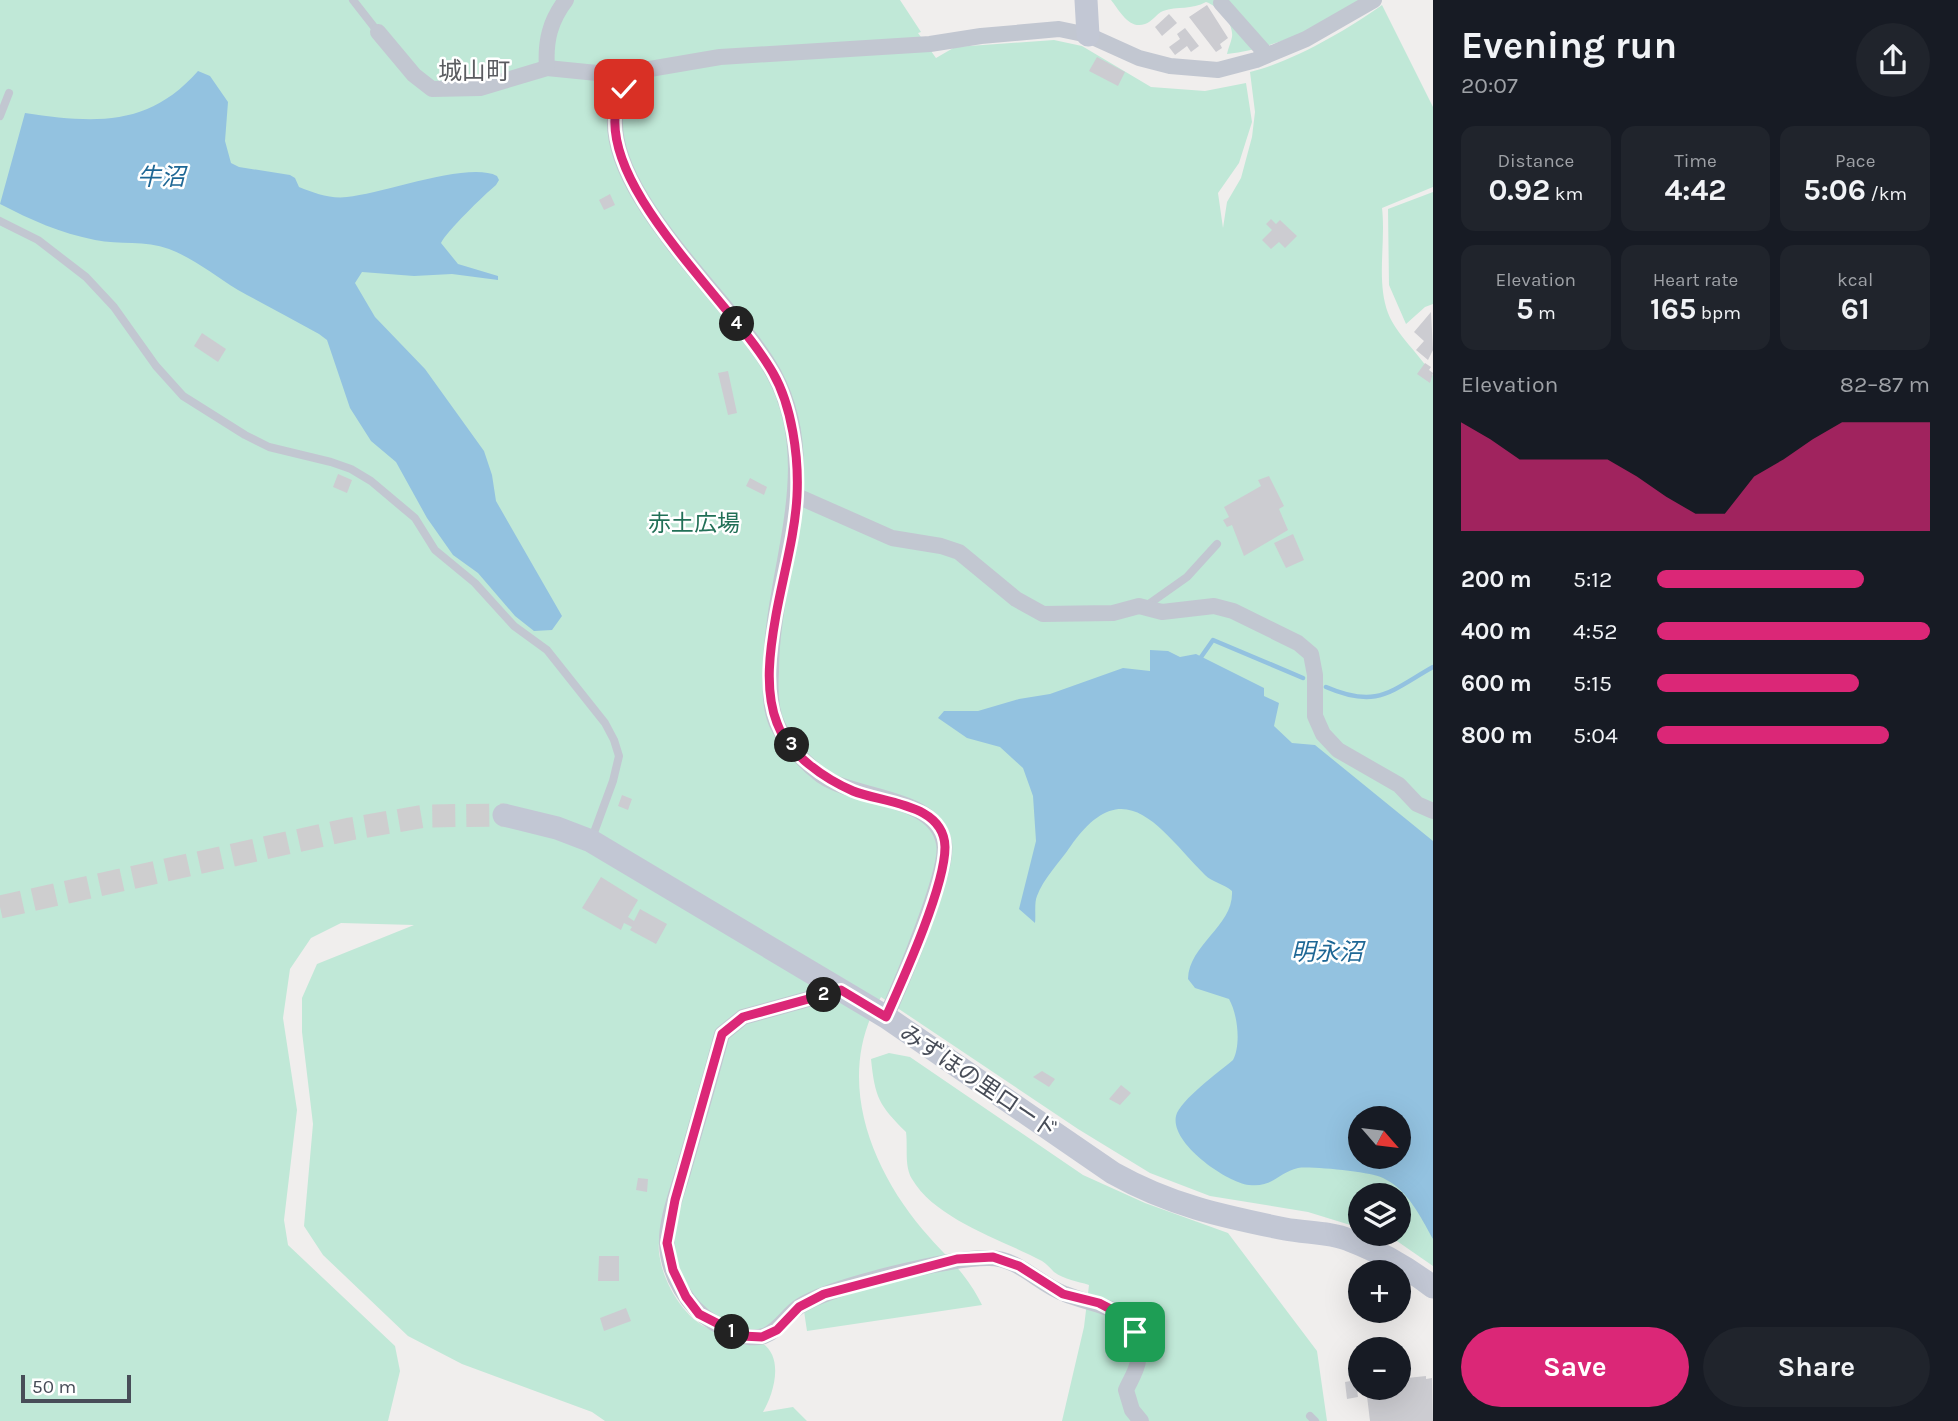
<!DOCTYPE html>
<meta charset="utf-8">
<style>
body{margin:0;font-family:Karla,"Noto Sans JP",sans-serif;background:#20242c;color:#f1f3f6;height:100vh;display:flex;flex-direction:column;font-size:26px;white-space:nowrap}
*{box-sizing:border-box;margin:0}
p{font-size:23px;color:#9ea1a6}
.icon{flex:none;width:38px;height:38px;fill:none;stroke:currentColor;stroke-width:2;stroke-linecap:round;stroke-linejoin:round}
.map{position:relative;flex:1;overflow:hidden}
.side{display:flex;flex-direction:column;background:#171b24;width:525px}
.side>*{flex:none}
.needle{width:46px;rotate:118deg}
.controls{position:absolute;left:1348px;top:1106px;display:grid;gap:14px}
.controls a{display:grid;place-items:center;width:63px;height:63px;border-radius:50%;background:#171b24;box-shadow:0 7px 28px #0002;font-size:35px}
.scale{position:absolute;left:21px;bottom:18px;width:110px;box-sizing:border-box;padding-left:7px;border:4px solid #484d58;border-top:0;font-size:19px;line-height:24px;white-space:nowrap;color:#484d58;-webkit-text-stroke:5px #fff;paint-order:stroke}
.pin{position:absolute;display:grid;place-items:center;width:60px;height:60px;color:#fff;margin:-30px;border-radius:14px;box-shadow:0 4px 10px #0006}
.km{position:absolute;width:35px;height:35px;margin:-18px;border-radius:50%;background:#222;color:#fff;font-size:19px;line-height:35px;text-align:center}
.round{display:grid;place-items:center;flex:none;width:74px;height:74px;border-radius:37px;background:#20242c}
.headline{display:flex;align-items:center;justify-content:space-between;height:119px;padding:0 28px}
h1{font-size:38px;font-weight:700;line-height:52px}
.figures{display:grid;grid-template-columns:repeat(3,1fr);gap:10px;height:119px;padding:7px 28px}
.figures div{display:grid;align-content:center;border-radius:14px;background:#20242c;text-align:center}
.figures b{font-size:30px;font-weight:700}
.figures small{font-size:19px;font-weight:400}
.figures p{font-size:19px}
.chart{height:196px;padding:14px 28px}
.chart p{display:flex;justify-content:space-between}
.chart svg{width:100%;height:126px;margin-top:7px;fill:#db2777;opacity:.7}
.cta{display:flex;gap:14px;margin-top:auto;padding:14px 28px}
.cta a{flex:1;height:80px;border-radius:42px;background:#db2777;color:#fff;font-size:28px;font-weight:700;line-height:80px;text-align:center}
.cta a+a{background:#20242c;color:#f1f3f6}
ul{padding:0 28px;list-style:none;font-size:23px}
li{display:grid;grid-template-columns:112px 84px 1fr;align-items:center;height:52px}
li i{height:18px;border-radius:9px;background:#db2777}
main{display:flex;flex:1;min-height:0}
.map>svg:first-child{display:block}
</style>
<main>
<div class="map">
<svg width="1433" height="1421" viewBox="0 0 1433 1421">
<rect width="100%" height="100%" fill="#f0eeed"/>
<!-- green -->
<g fill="#c0e8d7" fill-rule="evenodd">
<path d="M0,0H900L921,32L918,33L936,58L955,47L1054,40L1082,46L1151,87L1205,91L1246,83L1252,122L1239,163L1218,193L1223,228L1227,202L1241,178L1252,137L1255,112L1250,72C1294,61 1345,31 1382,5L1433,107V187L1382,208C1386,242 1376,281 1388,313C1396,334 1421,356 1433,376V1266L1394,1239L1378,1234H1398V1195H1360V1228L1308,1212L1210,1196L1150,1173L1078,1129L881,997C834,1075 869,1166 923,1230C946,1257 966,1272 982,1305L807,1331L802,1298L762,1333H742L702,1311L677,1268L672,1242L674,1178C671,1195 657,1237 659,1252C662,1282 685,1322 715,1331C729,1335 750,1335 762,1343C785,1358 773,1395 763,1412L793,1407L807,1421H605L592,1412L462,1364L408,1336L323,1255L304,1226L313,1124L302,1032V998L317,964L414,925L341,923L311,938L290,969L283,1018L297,1110L284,1220L288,1245L395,1346L400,1371L388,1421H0ZM1360,1118H1398V1157H1360Z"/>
<path d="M1111,0H1366C1325,26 1275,48 1227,54C1228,48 1231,43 1232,37C1234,23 1218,6 1206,2C1192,10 1177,6 1163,11C1156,14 1152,22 1145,24C1129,30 1119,10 1111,0Z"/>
<path d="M1433,192V304L1425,307L1406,324L1389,285L1388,209Z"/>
<path d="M889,1053L910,1057L1083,1175L1145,1203L1228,1233L1317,1351L1327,1421H1062L1084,1327L1089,1285C1077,1281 1065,1280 1054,1272C1050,1268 1047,1264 1042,1261C1003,1240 936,1220 912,1179C904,1166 908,1147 906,1132C879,1105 875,1098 871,1059Z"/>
</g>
<!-- water -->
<g fill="#93c2e0" fill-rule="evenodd">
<path d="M198,71L210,76L228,102L225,141L231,163L239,167L290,175L295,178L299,187C314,193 330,199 347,197C383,194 468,161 497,176L499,180L496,185C484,195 446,232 441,243L458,264L498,276V280L452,274L414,276L362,272L355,283L375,317L425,369L484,451L492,475L496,501L562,616L552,630L534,631L515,616L478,573L453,555L427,518L396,462L371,441L350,408L327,340L319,334C292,319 265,305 238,290C215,276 195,259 169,249C145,240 120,245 95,240C60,233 31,220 0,204L25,113C93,123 148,128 198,71Z"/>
<path d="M1150,650L1168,651L1180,657L1196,654L1264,688V696L1279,703L1274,726L1292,743L1315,745L1433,841V1239C1420,1216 1408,1190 1383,1178C1372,1172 1311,1166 1298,1168C1279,1172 1273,1188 1249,1185C1226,1182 1170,1143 1176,1116C1180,1100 1219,1072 1233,1060C1241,1045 1238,1015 1229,999L1195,988L1188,979C1189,944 1234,926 1232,891C1224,884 1212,882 1205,875C1160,830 1125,768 1070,847C1060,862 1043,879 1037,896C1034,903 1036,915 1035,923L1019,909L1036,841L1033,796L1023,768L1000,747L967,738L938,718L944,711H978L1019,699L1050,694L1123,668L1150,671ZM1360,1118H1398V1157H1360Z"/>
</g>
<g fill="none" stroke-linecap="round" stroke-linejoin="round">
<!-- stream -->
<g stroke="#93c2e0" stroke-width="4.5">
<path d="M1199,660L1213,640L1303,678"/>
<path d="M1326,687C1377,709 1389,692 1433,667"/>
</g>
</g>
<!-- building -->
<g fill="#ccccd1">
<path d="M1207,5L1228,38L1220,44L1222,48L1216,52L1189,17Z"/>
<path d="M1169,14L1177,23L1162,36L1155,27Z"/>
<path d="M1185,28L1199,46L1191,52L1187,46L1175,55L1169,47L1180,39L1177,34Z"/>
<path d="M1097,57L1125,72L1118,86L1089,71Z"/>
<path d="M610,194L615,205L604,210L599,200Z"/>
<path d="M1271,219L1276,224L1280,220L1297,236L1285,248L1279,242L1271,249L1262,240L1272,230L1266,224Z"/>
<path d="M1431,312L1433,350L1428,360L1416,350L1424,341L1414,332Z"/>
<path d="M202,333L226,349L218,362L194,346Z"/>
<path d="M1425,363L1431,367L1429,370L1433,373L1430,383L1417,374Z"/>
<path d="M728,371L737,413L728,415L718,373Z"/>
<path d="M338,474L352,480L347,493L333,487Z"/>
<path d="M1269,476L1284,506L1279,509L1288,530L1244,556L1232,525L1227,527L1223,520L1229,517L1224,507L1261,486L1258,480Z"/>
<path d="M750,478L767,487L764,495L746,486Z"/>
<path d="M1293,534L1304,560L1286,568L1274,543Z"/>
<path d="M622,795L632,799L628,810L618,806Z"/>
<path d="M601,877L638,900L628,917L634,921L640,909L667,924L656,944L630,930L632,927L624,923L621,930L582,908Z"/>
<path d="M1042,1071L1055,1079L1049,1087L1033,1077Z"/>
<path d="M1121,1085L1131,1093L1120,1105L1109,1099Z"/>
<path d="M638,1178L648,1179L647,1192L636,1190Z"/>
<path d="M599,1256H619V1281H598Z"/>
<path d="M626,1308L631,1321L604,1331L600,1318Z"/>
<path d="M1426,1376V1379L1432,1378L1433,1421H1370L1366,1388H1398V1379Z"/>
<path d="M1356,1380L1358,1397L1347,1399L1345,1382Z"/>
</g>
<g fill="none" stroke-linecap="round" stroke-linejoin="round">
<!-- secondary-tunnel -->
<path stroke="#cececf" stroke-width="23" stroke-dasharray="23 11" stroke-linecap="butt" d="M0,907L350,829L425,816L504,815"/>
<!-- lane -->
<g stroke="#c2c7d1" stroke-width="8">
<path d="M353,0L378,32"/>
<path d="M0,116L9,93"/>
<path d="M0,221L38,240L86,277L114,307L156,366L183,396L245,435L269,447L331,462L351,469L371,481L415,518L435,550L475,583L514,626L547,650L605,723L614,740L619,756L613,781L592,838"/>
<path d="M1146,606L1187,577L1217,544"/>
<path d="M1310,1416L1315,1421"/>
</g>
<!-- street -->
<g stroke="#c2c7d1" stroke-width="16">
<path d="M1221,3L1267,55"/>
<path d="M378,32L414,75L432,89L480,88L547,68L597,73L638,71L720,57L930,44L981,36L1059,29L1088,35L1139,58L1170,66L1218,70L1256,60L1306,39L1374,0"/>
<path d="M547,68C545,41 550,21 566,0"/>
<path d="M638,71C629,82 619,95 616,109C601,193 736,303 774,374C825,469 771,572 771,671C770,687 770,711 778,726C787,744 806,764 822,776C857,800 935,795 944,843C950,870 899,988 886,1017"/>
<path d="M797,496L892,538L941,546L959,552L1016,599L1043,614L1113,613L1139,606L1162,612L1214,606L1233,611L1298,643L1311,654L1315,675V716L1323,734L1338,750L1399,785L1417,804L1433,811"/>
<path d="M841,990L743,1017L722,1034C710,1080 696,1126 683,1172C677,1193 666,1221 667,1244C668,1275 688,1308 714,1323C728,1331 747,1341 764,1336C780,1330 786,1315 800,1306C831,1286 952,1257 989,1258C1019,1258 1039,1285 1065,1294C1082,1301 1098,1303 1115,1311C1132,1320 1140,1342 1138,1361C1137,1370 1130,1381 1126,1390L1132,1410L1141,1421"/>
</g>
<!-- secondary -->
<g stroke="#c2c7d4" stroke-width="23">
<path d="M1086,0L1088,35"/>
<path d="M504,815L557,828L591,841L886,1017L1113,1173C1170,1205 1221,1216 1285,1229C1306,1233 1330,1232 1349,1240C1378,1251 1408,1268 1433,1287"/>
</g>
</g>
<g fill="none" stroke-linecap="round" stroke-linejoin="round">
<defs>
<path id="route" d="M624,89C622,95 618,103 616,109C601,191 734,304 773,373C792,406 799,457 797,496C795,535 783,576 776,615C770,649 764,690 777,723C788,754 825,779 853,791C882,803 944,803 945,847C945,887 903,979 886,1017L841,990L743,1017L722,1034L675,1200L667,1243L673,1270L686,1297L699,1314L742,1336L762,1337L777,1330L799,1307L824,1294L957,1259L993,1257L1019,1266L1063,1294L1099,1303L1122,1315L1135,1332"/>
</defs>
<!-- route casing -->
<use href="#route" stroke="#fff" stroke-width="14"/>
<!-- route -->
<use href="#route" stroke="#db2777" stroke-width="9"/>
</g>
<g text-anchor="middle" stroke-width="5" stroke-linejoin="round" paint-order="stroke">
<!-- park labels -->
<g font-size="23" fill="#227057" stroke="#fff">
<text x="694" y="531">赤土広場</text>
</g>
<!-- street labels -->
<g font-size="23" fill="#484d58" stroke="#fff">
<text transform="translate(979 1081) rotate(34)" y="8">みずほの里ロード</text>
</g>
<!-- neighbourhood labels -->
<g font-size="24" fill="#5b5c61" stroke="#fff">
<text x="474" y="79">城山町</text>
</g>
<!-- water labels -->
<g font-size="24" font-style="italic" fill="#1e6795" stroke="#fff">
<text x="161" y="185">牛沼</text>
<text x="1327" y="960">明永沼</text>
</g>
</g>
</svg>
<div class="controls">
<a><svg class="needle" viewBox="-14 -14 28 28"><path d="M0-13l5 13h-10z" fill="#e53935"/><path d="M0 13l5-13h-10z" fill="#9ea1a6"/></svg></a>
<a><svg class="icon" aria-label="layers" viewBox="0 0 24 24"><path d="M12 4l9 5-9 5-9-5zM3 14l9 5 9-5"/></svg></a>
<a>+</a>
<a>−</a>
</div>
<div class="scale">50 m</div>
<div class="pin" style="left:1135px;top:1332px;background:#1e9e55"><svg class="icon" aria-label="arrive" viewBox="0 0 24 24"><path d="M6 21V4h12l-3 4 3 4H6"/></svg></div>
<div class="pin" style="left:624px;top:89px;background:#d93025"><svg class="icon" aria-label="check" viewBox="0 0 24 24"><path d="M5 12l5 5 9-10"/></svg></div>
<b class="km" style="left:732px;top:1332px">1</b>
<b class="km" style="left:824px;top:995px">2</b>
<b class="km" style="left:792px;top:745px">3</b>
<b class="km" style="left:737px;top:324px">4</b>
</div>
<section class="side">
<div class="headline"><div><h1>Evening run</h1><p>20:07</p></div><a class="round"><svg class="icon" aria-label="share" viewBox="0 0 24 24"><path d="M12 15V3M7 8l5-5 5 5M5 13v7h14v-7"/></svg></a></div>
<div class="figures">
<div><p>Distance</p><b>0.92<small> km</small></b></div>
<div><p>Time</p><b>4:42</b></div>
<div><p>Pace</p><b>5:06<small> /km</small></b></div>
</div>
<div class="figures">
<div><p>Elevation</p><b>5<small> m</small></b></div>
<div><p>Heart rate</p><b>165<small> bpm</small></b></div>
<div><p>kcal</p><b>61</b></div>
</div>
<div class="chart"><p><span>Elevation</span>82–87 m</p>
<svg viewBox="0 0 160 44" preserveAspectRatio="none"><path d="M0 44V6L10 12L20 19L30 19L40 19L50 19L60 25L70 32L80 38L90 38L100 25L110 19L120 12L130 6L140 6L150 6L160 6V44z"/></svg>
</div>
<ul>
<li><b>200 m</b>5:12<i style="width:76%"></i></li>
<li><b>400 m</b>4:52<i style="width:100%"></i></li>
<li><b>600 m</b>5:15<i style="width:74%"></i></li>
<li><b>800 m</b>5:04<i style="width:85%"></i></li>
</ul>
<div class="cta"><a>Save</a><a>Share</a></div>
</section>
</main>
